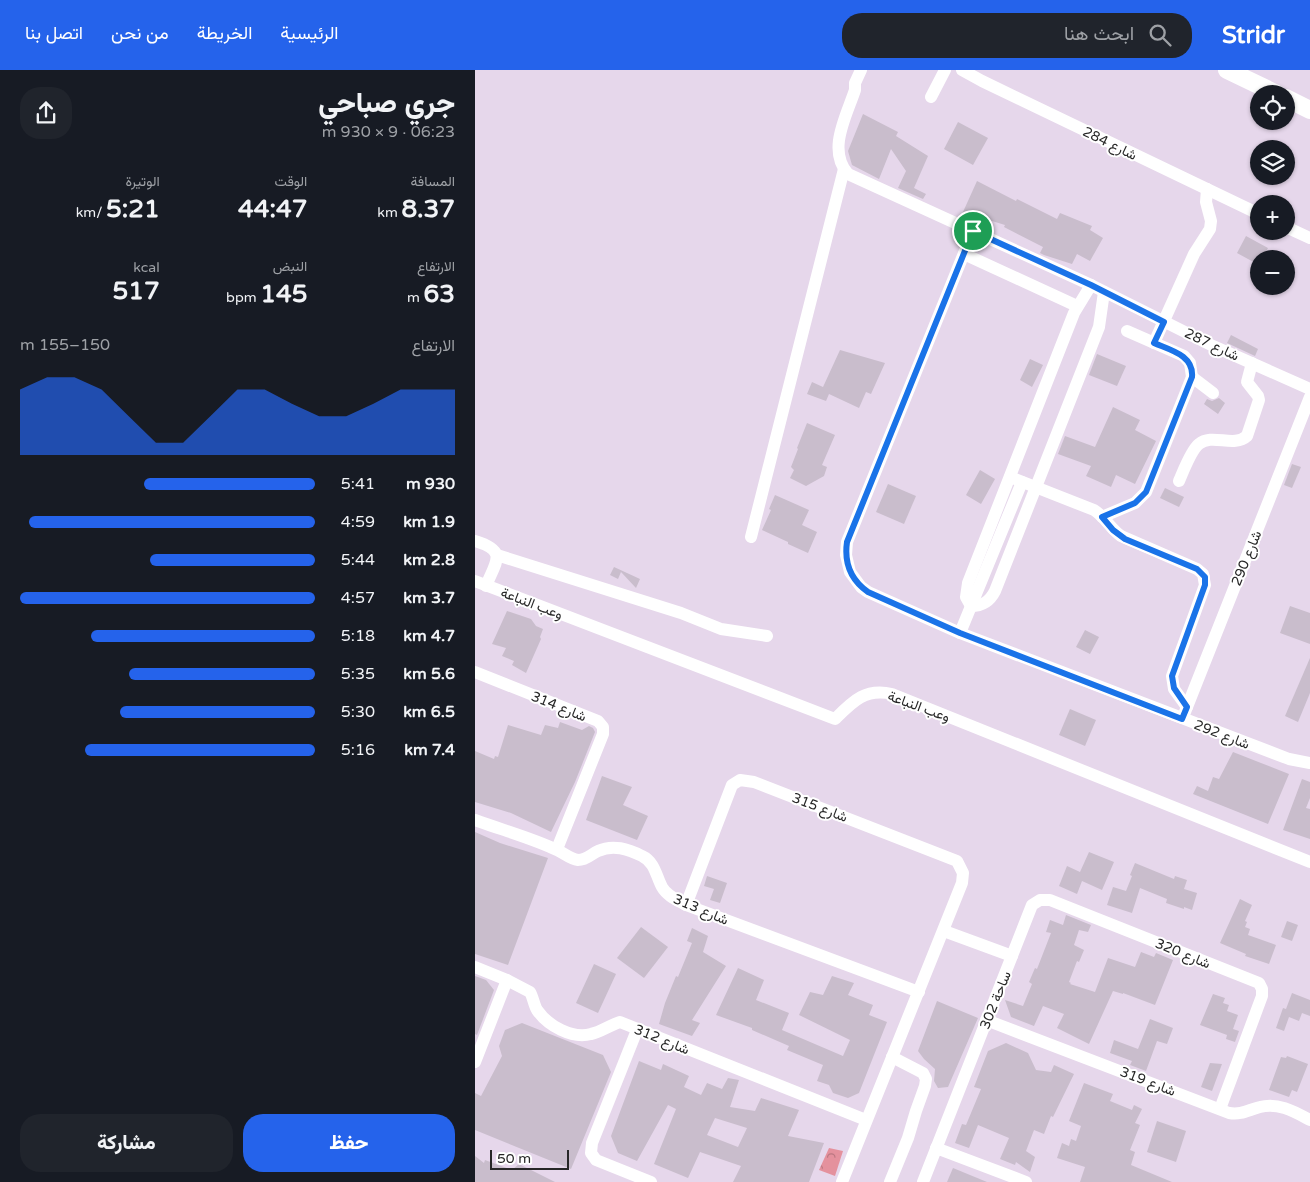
<!DOCTYPE html>
<html lang="ar">
<meta charset="utf-8">
<style>
body{margin:0;font-family:"Varela Round",Vazirmatn,sans-serif;background:#20242c;color:#f1f3f6;direction:rtl;height:100vh;display:flex;flex-direction:column;font-size:19px;white-space:nowrap}
*{box-sizing:border-box;margin:0}
p{font-size:16px;color:#9ea1a6}
.icon{flex:none;width:28px;height:28px;fill:none;stroke:currentColor;stroke-width:2;stroke-linecap:round;stroke-linejoin:round}
.map{position:relative;flex:1;overflow:hidden;direction:ltr}
.sheet{display:flex;flex-direction:column;background:#171b24;width:475px}
.sheet>*{flex:none}
.controls{position:absolute;left:775px;top:15px;display:grid;gap:10px}
.controls a{display:grid;place-items:center;width:45px;height:45px;border-radius:50%;background:#171b24;box-shadow:0 1px 4px #0004;font-size:25px}
.scale{position:absolute;left:15px;bottom:12px;width:79px;box-sizing:border-box;padding-left:5px;border:2px solid #272727;border-top:0;font-size:14px;line-height:18px;white-space:nowrap;color:#272727;-webkit-text-stroke:4px #fff;paint-order:stroke}
.pin{position:absolute;display:grid;place-items:center;width:42px;height:42px;color:#fff;margin:-21px;border:2px solid #fff;border-radius:50%;box-shadow:0 1px 5px #0007}
.round{display:grid;place-items:center;flex:none;width:52px;height:52px;border-radius:20px;background:#20242c}
.overview{display:flex;align-items:center;justify-content:space-between;height:85px;padding:0 20px}
h1{font-size:28px;font-weight:800;line-height:38px}
.metrics{display:grid;grid-template-columns:repeat(3,1fr);gap:8px;height:85px;padding:5px 20px}
.metrics div{display:grid;align-content:center}
.metrics b{font-size:25px;font-weight:800}
.metrics small{font-size:14px;font-weight:400}
.metrics p{font-size:14px}
.chart{height:140px;padding:10px 20px}
.chart p{display:flex;justify-content:space-between}
.chart svg{width:100%;height:90px;margin-top:5px;fill:#2563eb;opacity:.7}
.action{display:flex;gap:10px;margin-top:auto;padding:10px 20px}
.action a{flex:1;height:58px;border-radius:20px;background:#2563eb;color:#fff;font-size:20px;font-weight:800;line-height:58px;text-align:center}
.action a+a{background:#20242c;color:#f1f3f6}
ul{padding:0 20px;list-style:none;font-size:16px}
li{display:grid;grid-template-columns:80px 60px 1fr;align-items:center;height:38px}
li i{height:12px;border-radius:6px;background:#2563eb}
header{display:flex;align-items:center;gap:30px;box-sizing:border-box;height:70px;padding:0 25px;background:#2563eb;color:#fff}
header strong{font-size:24px}
nav{display:flex;gap:28px;margin-inline-start:auto;font-size:18px}
.search{width:350px;height:45px;background:#20242c;display:flex;align-items:center;gap:12px;box-sizing:border-box;padding:0 18px;border-radius:20px;color:#9ea1a6;font-size:19px}
main{display:flex;flex:1;min-height:0}
.map>svg:first-child{display:block}
</style>
<header>
<strong>Stridr</strong>
<div class="search"><svg class="icon" aria-label="search" viewBox="0 0 24 24"><circle cx="10" cy="10" r="6"/><path d="M15 15l6 6"/></svg>ابحث هنا</div>
<nav><a>الرئيسية</a><a>الخريطة</a><a>من نحن</a><a>اتصل بنا</a></nav>
</header>
<main>
<div class="map">
<svg width="835" height="1112" viewBox="0 0 835 1112">
<defs>
<pattern id="forest-crowns" width="20" height="18" patternUnits="userSpaceOnUse" patternTransform="scale(1.25)"><rect width="20" height="18" fill="#e4919d"/><path d="M2 6a3 3 0 1 1 6 0M12 15a3 3 0 1 1 6 0" fill="none" stroke="#b97680"/></pattern>
</defs>
<rect width="100%" height="100%" fill="#e6d7eb"/>
<!-- forest -->
<path fill="url(#forest-crowns)" d="M354,1078L368,1081L360,1106L344,1100Z"/>
<!-- building -->
<g fill="#c9bdcc" fill-rule="evenodd">
<path d="M388,44L423,62L421,66L453,86L439,118L451,124L448,129L423,118L431,101L416,79L404,109L377,95L373,81Z"/>
<path d="M483,52L513,68L498,95L469,79Z"/>
<path d="M502,111L541,131L542,129L582,149L585,143L617,156L615,160L628,168L615,191L602,184L597,194L569,185L565,183L568,177L529,157L530,155L488,142Z"/>
<path d="M771,166L793,178L787,189H784V195L762,183Z"/>
<path d="M756,265L783,279L780,286L752,273Z"/>
<path d="M365,280L410,293L396,324L391,322L384,338L354,324L351,331L332,324L337,312L348,317Z"/>
<path d="M622,284L651,296L642,316L614,305Z"/>
<path d="M555,289L568,295L557,317L545,310Z"/>
<path d="M744,328L750,333L743,344L729,334L732,329L737,331Z"/>
<path d="M638,337L665,350L660,360L681,371L660,414L641,405L636,417L611,406L616,396L583,384L590,366L620,377Z"/>
<path d="M332,353L360,365L347,395L352,397L349,406L331,416L315,408L319,400L316,397L323,379L322,378Z"/>
<path d="M817,394L826,397L817,418L809,415Z"/>
<path d="M505,400L520,409L506,434L491,425Z"/>
<path d="M413,414L441,426L429,454L401,442Z"/>
<path d="M690,418L709,427L704,437L685,428Z"/>
<path d="M300,425L334,440L327,455L342,462L333,483L313,474V472L287,460L296,440L294,439Z"/>
<path d="M139,497L165,509L161,518L146,502L143,509L135,505Z"/>
<path d="M815,536L835,543V574L805,563Z"/>
<path d="M32,541L56,549L61,556L68,559L65,567L66,569L51,603L37,595L39,591L27,586L31,578L17,574Z"/>
<path d="M610,560L624,567L615,584L601,577Z"/>
<path d="M835,588V623L823,652L810,646Z"/>
<path d="M595,639L621,650L610,676L584,665Z"/>
<path d="M85,652L107,660L114,656L118,658L120,662L100,712L76,762L36,743L0,732V681L19,689L20,686L23,687L33,655L66,665L70,655L83,658Z"/>
<path d="M758,682L814,704L793,754L718,724L722,716L733,721L738,707L744,709Z"/>
<path d="M127,706L157,717L148,735L173,746L162,770L111,750Z"/>
<path d="M827,709L835,712V728L831,738L835,739V769L808,760Z"/>
<path d="M0,762L25,773L73,788L33,895L0,884Z"/>
<path d="M614,782L639,792L627,820L607,811L602,824L584,816L592,796L605,802Z"/>
<path d="M660,793L699,809L700,806L712,810L709,819L722,823L717,840L709,837V839L691,833L692,829L665,818L657,843L632,835L638,817L651,821L657,806L655,805Z"/>
<path d="M232,806L252,813L245,833L235,830L239,819L229,816Z"/>
<path d="M765,829L777,835L770,851L772,852L770,857L775,859L773,865L801,875L794,894L770,886L771,884L745,873Z"/>
<path d="M591,845L616,855L613,862L604,860L599,875L609,880L604,892L602,891L594,912L596,913L595,914L620,922L633,888L660,897L666,882L679,887L681,883L698,890L680,935L648,923V924L638,921L614,974L582,958L589,944L568,936L559,956L536,947L530,930L548,936L557,914L554,912L560,898L562,899L576,863L571,862L575,850L588,855Z"/>
<path d="M812,851L823,855L817,871L806,867Z"/>
<path d="M166,857L193,877L169,908L142,888Z"/>
<path d="M217,858L233,866L228,882L251,896L217,950L225,953L217,966L184,954L190,933L201,906L203,907L217,873L212,871Z"/>
<path d="M119,894L141,904L123,943L101,933Z"/>
<path d="M263,898L289,910L281,930L314,943L307,960L368,986L375,970L324,945L335,922L348,925L357,906L379,913L373,925L398,935L394,945L412,952L384,1023L373,1028L358,1023L354,1015L342,1011L348,995L312,980L314,976L277,960V958L241,945Z"/>
<path d="M0,906L11,910L19,920L2,965L0,964Z"/>
<path d="M817,923L835,930V946L827,943L824,951L814,947L809,961L801,958L808,938L811,939Z"/>
<path d="M738,924L750,928L748,933L754,935L752,941L763,945L758,959L764,961L760,972L751,969L752,965L725,955Z"/>
<path d="M462,931L503,948L473,1017L463,1018L459,1011L460,999L449,989L443,981Z"/>
<path d="M675,949L698,958L692,974L682,971L671,1001L655,995L657,991L635,983L639,970L663,979Z"/>
<path d="M47,953L128,985L136,1002L96,1099L0,1060V1023L6,1026L27,986L24,976L30,960Z"/>
<path d="M531,973L553,983L561,1000L576,1002L579,995L599,1004L578,1047L576,1046L569,1064L559,1060L551,1081L560,1087L555,1102L541,1092L540,1095L525,1089L534,1068L503,1055L494,1078L480,1073L487,1054L491,1055L506,1019L499,1017L513,981Z"/>
<path d="M812,986L833,994L822,1022L817,1020L814,1027L794,1020L806,987L811,988Z"/>
<path d="M164,991L186,1000L188,994L214,1006L209,1017L226,1025L232,1013L247,1019L253,1008L264,1010L255,1037L280,1041L286,1028L324,1040L313,1066L349,1073L334,1112H258L266,1096L225,1082L213,1108L179,1094L201,1039L193,1035L162,1091L143,1083L136,1066ZM240,1048L272,1058L263,1077L232,1065Z"/>
<path d="M735,993L747,994L737,1021L726,1017Z"/>
<path d="M609,1013L638,1024L635,1031L657,1040L659,1035L667,1039L660,1053L665,1055L655,1080L660,1082L656,1095L697,1112H605L610,1097L582,1088L587,1073L594,1076L596,1069L601,1071L606,1056L594,1051Z"/>
<path d="M682,1051L711,1061L701,1092L672,1082Z"/>
<path d="M0,1086L9,1093L10,1090L37,1100L44,1094L80,1112H0Z"/>
<path d="M478,1098L512,1112H472Z"/>
</g>
<g fill="none" stroke-linecap="round" stroke-linejoin="round">
<!-- street -->
<g stroke="#fff" stroke-width="12">
<path d="M386,0L380,13V20C371,47 352,80 373,104L616,215L738,276L835,319"/>
<path d="M487,0L507,11L784,144"/>
<path d="M456,27L470,0"/>
<path d="M811,157L835,168"/>
<path d="M498,161L372,472L371,485L375,502L386,517L393,522L485,563L814,689L835,693"/>
<path d="M489,184L602,236"/>
<path d="M616,215L599,243L493,513L491,527L496,536C508,536 515,531 520,521L624,257L629,222"/>
<path d="M679,273L719,184L735,159L736,151L731,132L732,119"/>
<path d="M717,307L738,323"/>
<path d="M535,407L619,440C630,447 636,459 646,466L722,499L728,504L730,515L697,606L699,619L712,637"/>
<path d="M704,411C708,402 716,380 724,374C737,363 759,378 772,366L784,330L783,326L772,312L777,293"/>
<path d="M627,447L660,433L671,422L717,307L715,293L709,286L652,261"/>
<path d="M276,467L369,99"/>
<path d="M0,471C33,481 21,491 11,516"/>
<path d="M22,485L206,543L246,559L292,566"/>
<path d="M0,511L360,649C378,631 390,618 417,624L835,792"/>
<path d="M485,563L547,412"/>
<path d="M0,602L123,651L128,657V664L82,779"/>
<path d="M710,642L835,327"/>
<path d="M0,750C27,760 57,768 82,780C89,783 95,789 103,790C112,790 116,784 123,781C138,774 153,779 167,786C180,792 181,806 187,817C192,826 202,830 211,835L444,922"/>
<path d="M211,835L257,715L265,710L279,712L482,791L488,803L487,813L367,1112"/>
<path d="M469,861L537,886"/>
<path d="M0,897L32,910L55,922C58,927 59,935 62,940C73,956 97,969 116,964C126,962 135,955 145,952L391,1050"/>
<path d="M511,950L754,1043C767,1045 773,1040 785,1037C803,1032 820,1042 835,1050"/>
<path d="M162,960L117,1073L116,1083L121,1090L176,1112"/>
<path d="M0,992L32,910"/>
<path d="M461,1078L551,1112"/>
<path d="M415,1112L433,1068L441,1041L450,1016L451,1009L448,1003L417,987"/>
<path d="M448,1112L557,835L565,830H575L784,913L787,919V926L745,1039"/>
</g>
<!-- secondary -->
<g stroke="#fff" stroke-width="18">
<path d="M752,0L802,24"/>
<path d="M811,28L835,40"/>
</g>
</g>
<g fill="none" stroke-linecap="round" stroke-linejoin="round">
<defs>
<path id="route" d="M498,161L616,215L689,252L679,273C695,280 719,285 717,307L671,422L660,433L627,447L638,460L650,469L722,499L730,507V515L697,606L699,618L712,637L707,649L485,563L393,522C376,510 369,493 372,472Z"/>
</defs>
<!-- route casing -->
<use href="#route" stroke="#fff" stroke-width="10"/>
<!-- route -->
<use href="#route" stroke="#1a73e8" stroke-width="6"/>
</g>
<g text-anchor="middle" stroke-width="4" stroke-linejoin="round" paint-order="stroke">
<!-- street labels -->
<g font-size="14" fill="#272727" stroke="#fff">
<text transform="translate(635 73) rotate(26)" y="5">شارع 284</text>
<text transform="translate(737 274) rotate(25)" y="5">شارع 287</text>
<text transform="translate(771 488) rotate(-68)" y="5">شارع 290</text>
<text transform="translate(57 533) rotate(21)" y="5">وعب النباعة</text>
<text transform="translate(84 636) rotate(22)" y="5">شارع 314</text>
<text transform="translate(444 636) rotate(20)" y="5">وعب النباعة</text>
<text transform="translate(747 664) rotate(21)" y="5">شارع 292</text>
<text transform="translate(345 737) rotate(21)" y="5">شارع 315</text>
<text transform="translate(226 839) rotate(23)" y="5">شارع 313</text>
<text transform="translate(708 883) rotate(22)" y="5">شارع 320</text>
<text transform="translate(520 930) rotate(-68)" y="5">ساحة 302</text>
<text transform="translate(187 969) rotate(22)" y="5">شارع 312</text>
<text transform="translate(673 1011) rotate(21)" y="5">شارع 319</text>
</g>
</g>
</svg>
<div class="controls">
<a><svg class="icon" aria-label="locate" viewBox="0 0 24 24"><circle cx="12" cy="12" r="6"/><path d="M12 2v4M12 18v4M2 12h4M18 12h4"/></svg></a>
<a><svg class="icon" aria-label="layers" viewBox="0 0 24 24"><path d="M12 4l9 5-9 5-9-5zM3 14l9 5 9-5"/></svg></a>
<a>+</a>
<a>−</a>
</div>
<div class="scale">50 m</div>
<div class="pin" style="left:498px;top:161px;background:#1e9e55"><svg class="icon" aria-label="arrive" viewBox="0 0 24 24"><path d="M6 21V4h12l-3 4 3 4H6"/></svg></div>
</div>
<section class="sheet">
<div class="overview"><div><h1>جري صباحي</h1><p>06:23 · 9 × 930 m</p></div><a class="round"><svg class="icon" aria-label="share" viewBox="0 0 24 24"><path d="M12 15V3M7 8l5-5 5 5M5 13v7h14v-7"/></svg></a></div>
<div class="metrics">
<div><p>المسافة</p><b>8.37<small> km</small></b></div>
<div><p>الوقت</p><b>44:47</b></div>
<div><p>الوتيرة</p><b>5:21<small> /km</small></b></div>
</div>
<div class="metrics">
<div><p>الارتفاع</p><b>63<small> m</small></b></div>
<div><p>النبض</p><b>145<small> bpm</small></b></div>
<div><p>kcal</p><b>517</b></div>
</div>
<div class="chart"><p><span>الارتفاع</span>150–155 m</p>
<svg viewBox="0 0 160 44" preserveAspectRatio="none"><path d="M0 44V12L10 6L20 6L30 12L40 25L50 38L60 38L70 25L80 12L90 12L100 19L110 25L120 25L130 19L140 12L150 12L160 12V44z"/></svg>
</div>
<ul>
<li><b>930 m</b>5:41<i style="width:58%"></i></li>
<li><b>1.9 km</b>4:59<i style="width:97%"></i></li>
<li><b>2.8 km</b>5:44<i style="width:56%"></i></li>
<li><b>3.7 km</b>4:57<i style="width:100%"></i></li>
<li><b>4.7 km</b>5:18<i style="width:76%"></i></li>
<li><b>5.6 km</b>5:35<i style="width:63%"></i></li>
<li><b>6.5 km</b>5:30<i style="width:66%"></i></li>
<li><b>7.4 km</b>5:16<i style="width:78%"></i></li>
</ul>
<div class="action"><a>حفظ</a><a>مشاركة</a></div>
</section>
</main>
